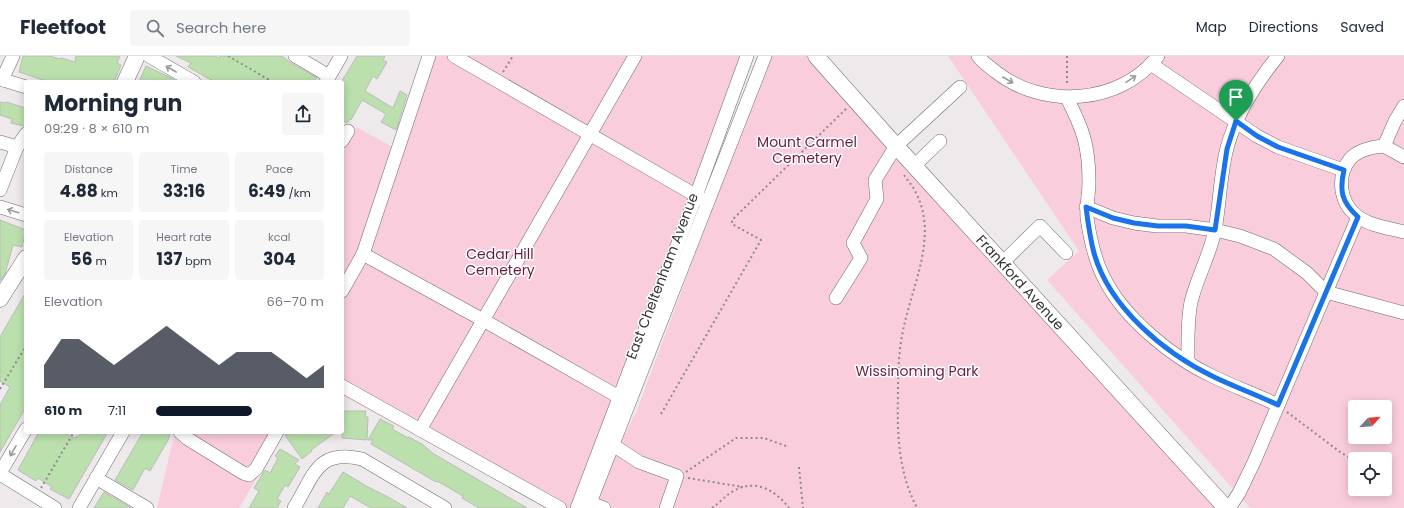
<!DOCTYPE html>
<meta charset="utf-8">
<style>
body{margin:0;font-family:Poppins,sans-serif;background:#f6f6f7;color:#1f2937;height:100vh;display:flex;flex-direction:column;font-size:15px;white-space:nowrap}
*{box-sizing:border-box;margin:0}
p{font-size:13px;color:#747a83}
.icon{flex:none;width:22px;height:22px;fill:none;stroke:currentColor;stroke-width:2;stroke-linecap:round;stroke-linejoin:round}
.map{position:relative;flex:1;overflow:hidden}
.sheet{position:absolute;left:24px;top:24px;width:320px;height:354px;display:flex;flex-direction:column;background:#fff;border-radius:4px;box-shadow:0 2px 10px #0003}
.sheet>*{flex:none}
.needle{width:26px;rotate:64deg}
.tools{position:absolute;left:1348px;top:344px;display:grid;gap:8px}
.tools a{display:grid;place-items:center;width:44px;height:44px;border-radius:4px;background:#fff;box-shadow:0 2px 10px #0003;font-size:20px}
.pin{position:absolute;display:grid;place-items:center;width:34px;height:34px;color:#fff;margin:-41px -17px;border-radius:50% 50% 50% 0;rotate:-45deg;box-shadow:0 0 4px #0007}
.pin .icon{rotate:45deg}
.round{display:grid;place-items:center;flex:none;width:42px;height:42px;border-radius:4px;background:#f6f6f7}
.head{display:flex;align-items:center;justify-content:space-between;height:68px;padding:0 20px}
h1{font-size:22px;font-weight:700;line-height:30px}
.figures{display:grid;grid-template-columns:repeat(3,1fr);gap:6px;height:68px;padding:4px 20px}
.figures div{display:grid;align-content:center;border-radius:4px;background:#f6f6f7;text-align:center}
.figures b{font-size:17px;font-weight:700}
.figures small{font-size:11px;font-weight:400}
.figures p{font-size:11px}
.chart{height:112px;padding:8px 20px}
.chart p{display:flex;justify-content:space-between}
.chart svg{width:100%;height:72px;margin-top:4px;fill:#111827;opacity:.7}
ul{padding:0 20px;list-style:none;font-size:13px}
li{display:grid;grid-template-columns:64px 48px 1fr;align-items:center;height:30px}
li i{height:10px;border-radius:5px;background:#111827}
header{display:flex;align-items:center;gap:24px;box-sizing:border-box;height:56px;padding:0 20px;background:#fff;border-bottom:1px solid #e0e1e3}
header strong{font-size:19px}
nav{display:flex;gap:22px;margin-inline-start:auto;font-size:14px}
.search{width:280px;height:36px;background:#f6f6f7;display:flex;align-items:center;gap:10px;box-sizing:border-box;padding:0 14px;border-radius:4px;color:#747a83;font-size:15px}
.map>svg:first-child{display:block}
</style>
<header>
<strong>Fleetfoot</strong>
<div class="search"><svg class="icon" aria-label="search" viewBox="0 0 24 24"><circle cx="10" cy="10" r="6"/><path d="M15 15l6 6"/></svg>Search here</div>
<nav><a>Map</a><a>Directions</a><a>Saved</a></nav>
</header>
<div class="map">
<svg width="1404" height="452" viewBox="0 0 1404 452">
<rect width="100%" height="100%" fill="#eeeaec"/>
<!-- green -->
<g fill="#facddd" fill-rule="evenodd">
<path d="M425,0H745L575,452H548L342,339V97L357,71L392,91Z"/>
<path d="M767,0H816L1226,452H588L637,354L714,148Z"/>
<path d="M948,0H1404V452H1250L1047,224L1079,195ZM1355,351H1385V381H1355ZM1355,403H1385V433H1355Z"/>
<path d="M175,376H284L239,452H157Z"/>
</g>
<!-- building -->
<g fill="#bbe0ad" stroke="#babcb9">
<path d="M23,0H50L60,3L61,2L75,6L76,0H120L117,7L121,9L114,26H49L19,16Z"/>
<path d="M176,0H215L219,2L220,0H282L291,7L317,22L314,26H215L188,11L191,7Z"/>
<path d="M357,0H385L383,4L387,6L377,23L373,20L365,35L393,52L400,35L407,39L396,74L381,66L386,58L362,44L351,64L350,63L347,67L342,64V25Z"/>
<path d="M146,10L167,20L178,26H139Z"/>
<path d="M0,46L5,47L6,46L26,52V65L24,70L11,67L12,63L0,59Z"/>
<path d="M0,164L26,174L22,191L13,189L5,218L0,225Z"/>
<path d="M26,236V351L0,396V349L10,331L0,325V281Z"/>
<path d="M342,355H366L365,361H368L367,384L342,382Z"/>
<path d="M380,363L394,370L392,373L408,382L409,381L422,388L434,398L470,419L527,452H479L462,442L463,440L446,430L437,425L436,426L371,388L373,384H368Z"/>
<path d="M39,376H63L73,382L79,380L82,376H108L69,443L50,433L52,431L38,422L36,425L18,414Z"/>
<path d="M143,376H166L170,378L168,384L150,415L145,412L133,434L115,424Z"/>
<path d="M287,376H336L311,394L312,395L302,403L285,379L287,378Z"/>
<path d="M280,393L299,404L295,408L300,411L288,431L285,429L277,443L281,445L277,452H249L259,435L254,432L265,414L270,417L278,402L275,400Z"/>
<path d="M343,416L368,431L388,441L407,452H371L350,440L343,452H318L327,436L329,438Z"/>
<path d="M104,436L131,452H94Z"/>
</g>
<g fill="none" stroke-linecap="round" stroke-linejoin="round">
<defs>
<g id="minor">
<path d="M149,0L194,26"/>
<path d="M295,0L329,20"/>
<path d="M454,0L702,143"/>
<path d="M978,0C983,7 990,11 996,16C1043,53 1120,49 1158,0"/>
<path d="M1151,8L1257,80L1278,91L1343,114"/>
<path d="M0,23L26,31"/>
<path d="M2,24L13,0"/>
<path d="M326,26L341,0"/>
<path d="M1067,42C1083,73 1089,90 1089,126C1089,138 1086,150 1087,162C1090,182 1094,202 1103,220C1123,262 1173,302 1214,321C1235,331 1257,339 1278,349"/>
<path d="M1404,50L1395,65L1384,90C1372,91 1358,94 1350,103C1336,121 1340,147 1357,160C1370,170 1389,172 1404,176"/>
<path d="M342,85L348,75"/>
<path d="M0,86L17,91L26,78"/>
<path d="M1384,90L1404,101"/>
<path d="M914,110L940,85"/>
<path d="M0,134L17,91"/>
<path d="M0,151L26,159"/>
<path d="M1086,151L1113,162L1134,167L1157,170H1186L1215,174L1240,180L1274,193L1307,217L1326,236L1404,257"/>
<path d="M363,198L483,264L619,341"/>
<path d="M1002,207L1040,170L1066,197"/>
<path d="M342,235L363,198L429,0"/>
<path d="M836,242L861,202L853,187L877,143L875,124L896,90L960,31"/>
<path d="M1188,307C1188,287 1187,266 1191,246C1197,221 1210,199 1215,174C1220,147 1220,119 1227,92C1236,58 1256,27 1278,0"/>
<path d="M342,330L560,452"/>
<path d="M420,374L635,0"/>
<path d="M180,376L188,383L243,417L249,419L256,413L277,376"/>
<path d="M613,389L639,406L677,420L666,452"/>
<path d="M0,417L26,373"/>
<path d="M0,418L55,452"/>
<path d="M96,422L147,452"/>
<path d="M591,447L604,452"/>
<path d="M79,452L123,376"/>
<path d="M294,452C314,420 317,392 362,403L445,452"/>
<path d="M577,452L696,140L747,0"/>
<path d="M588,452L765,0"/>
<path d="M1229,452L1239,437L1254,406L1358,161"/>
</g>
<g id="major">
<path id="s1" d="M816,0L896,90L1226,452"/>
<path d="M125,26L137,0"/>
<path d="M0,243L26,202"/>
</g>
</defs>
<!-- minor casing -->
<use href="#minor" stroke="#6d696a" stroke-width="14"/>
<!-- major casing -->
<use href="#major" stroke="#6d696a" stroke-width="17"/>
<!-- path -->
<g stroke="#8d8a8b" stroke-width="2" stroke-dasharray="2 3" stroke-linecap="butt">
<path d="M228,0L273,26"/>
<path d="M1067,0V29"/>
<path d="M503,16L513,0"/>
<path d="M904,119C908,125 913,130 916,137C938,179 913,228 904,270C899,291 898,314 898,336C897,377 898,415 917,452"/>
<path d="M0,333L26,290"/>
<path d="M1287,356L1340,396L1355,405"/>
<path d="M661,358L761,184L732,168V164L847,52"/>
<path d="M799,411L803,452"/>
<path d="M686,416L736,382H764L786,390"/>
<path d="M688,422L743,431"/>
<path d="M1385,422L1390,425"/>
<path d="M41,432L74,376"/>
<path d="M712,452C719,447 725,440 732,436C753,422 775,433 789,452"/>
</g>
<!-- minor -->
<use href="#minor" stroke="#fff" stroke-width="13"/>
<!-- major -->
<use href="#major" stroke="#fff" stroke-width="16"/>
</g>
<!-- one-way arrows -->
<defs><path id="oneway-shaft" d="M-6 0H5M1.5-3L5.5 0L1.5 3" fill="none" stroke-width="1.6" stroke-linecap="round" stroke-linejoin="round"/></defs>
<g stroke="#9a9a9a">
<use href="#oneway-shaft" transform="translate(171 13) rotate(-150)"/>
<use href="#oneway-shaft" transform="translate(1131 23) rotate(-34)"/>
<use href="#oneway-shaft" transform="translate(1008 24) rotate(30)"/>
<use href="#oneway-shaft" transform="translate(13 155) rotate(-163)"/>
<use href="#oneway-shaft" transform="translate(13 395) rotate(120)"/>
</g>
<g fill="none" stroke-linecap="round" stroke-linejoin="round">
<defs>
<path id="route" d="M1236,65L1257,80L1278,91L1344,114C1339,136 1342,146 1358,161L1278,349C1257,339 1235,331 1214,321C1164,297 1109,251 1094,197C1090,182 1088,167 1086,151L1113,162L1134,167L1158,170H1186L1215,174L1227,93Z"/>
</defs>
<!-- route casing -->
<use href="#route" stroke="#fff" stroke-width="8"/>
<!-- route -->
<use href="#route" stroke="#1a73e8" stroke-width="5"/>
</g>
<g text-anchor="middle" stroke-width="3" stroke-linejoin="round" paint-order="stroke">
<!-- park labels -->
<g font-size="14" fill="#651e40" stroke="#fff">
<text x="807" y="91">Mount Carmel<tspan x="807" dy="16">Cemetery</tspan></text>
<text x="500" y="203">Cedar Hill<tspan x="500" dy="16">Cemetery</tspan></text>
<text x="917" y="320">Wissinoming Park</text>
</g>
<!-- street labels -->
<g font-size="14" fill="#363535" stroke="#fff">
<text transform="translate(662 220) rotate(-69)" y="5">East Cheltenham Avenue</text>
<text dy="5" stroke="none"><textPath href="#s1" startOffset="305">Frankford Avenue</textPath></text>
</g>
</g>
</svg>
<div class="tools">
<a><svg class="needle" viewBox="-14 -14 28 28"><path d="M0-13l5 13h-10z" fill="#e53935"/><path d="M0 13l5-13h-10z" fill="#747a83"/></svg></a>
<a><svg class="icon" aria-label="locate" viewBox="0 0 24 24"><circle cx="12" cy="12" r="6"/><path d="M12 2v4M12 18v4M2 12h4M18 12h4"/></svg></a>
</div>
<div class="pin" style="left:1236px;top:65px;background:#1e9e55"><svg class="icon" aria-label="arrive" viewBox="0 0 24 24"><path d="M6 21V4h12l-3 4 3 4H6"/></svg></div>
<section class="sheet">
<div class="head"><div><h1>Morning run</h1><p>09:29 · 8 × 610 m</p></div><a class="round"><svg class="icon" aria-label="share" viewBox="0 0 24 24"><path d="M12 15V3M7 8l5-5 5 5M5 13v7h14v-7"/></svg></a></div>
<div class="figures">
<div><p>Distance</p><b>4.88<small> km</small></b></div>
<div><p>Time</p><b>33:16</b></div>
<div><p>Pace</p><b>6:49<small> /km</small></b></div>
</div>
<div class="figures">
<div><p>Elevation</p><b>56<small> m</small></b></div>
<div><p>Heart rate</p><b>137<small> bpm</small></b></div>
<div><p>kcal</p><b>304</b></div>
</div>
<div class="chart"><p><span>Elevation</span>66–70 m</p>
<svg viewBox="0 0 160 44" preserveAspectRatio="none"><path d="M0 44V30L10 14L20 14L30 22L40 30L50 22L60 14L70 6L80 14L90 22L100 30L110 22L120 22L130 22L140 30L150 38L160 30V44z"/></svg>
</div>
<ul>
<li><b>610 m</b>7:11<i style="width:57%"></i></li>
</ul>
</section>
</div>
